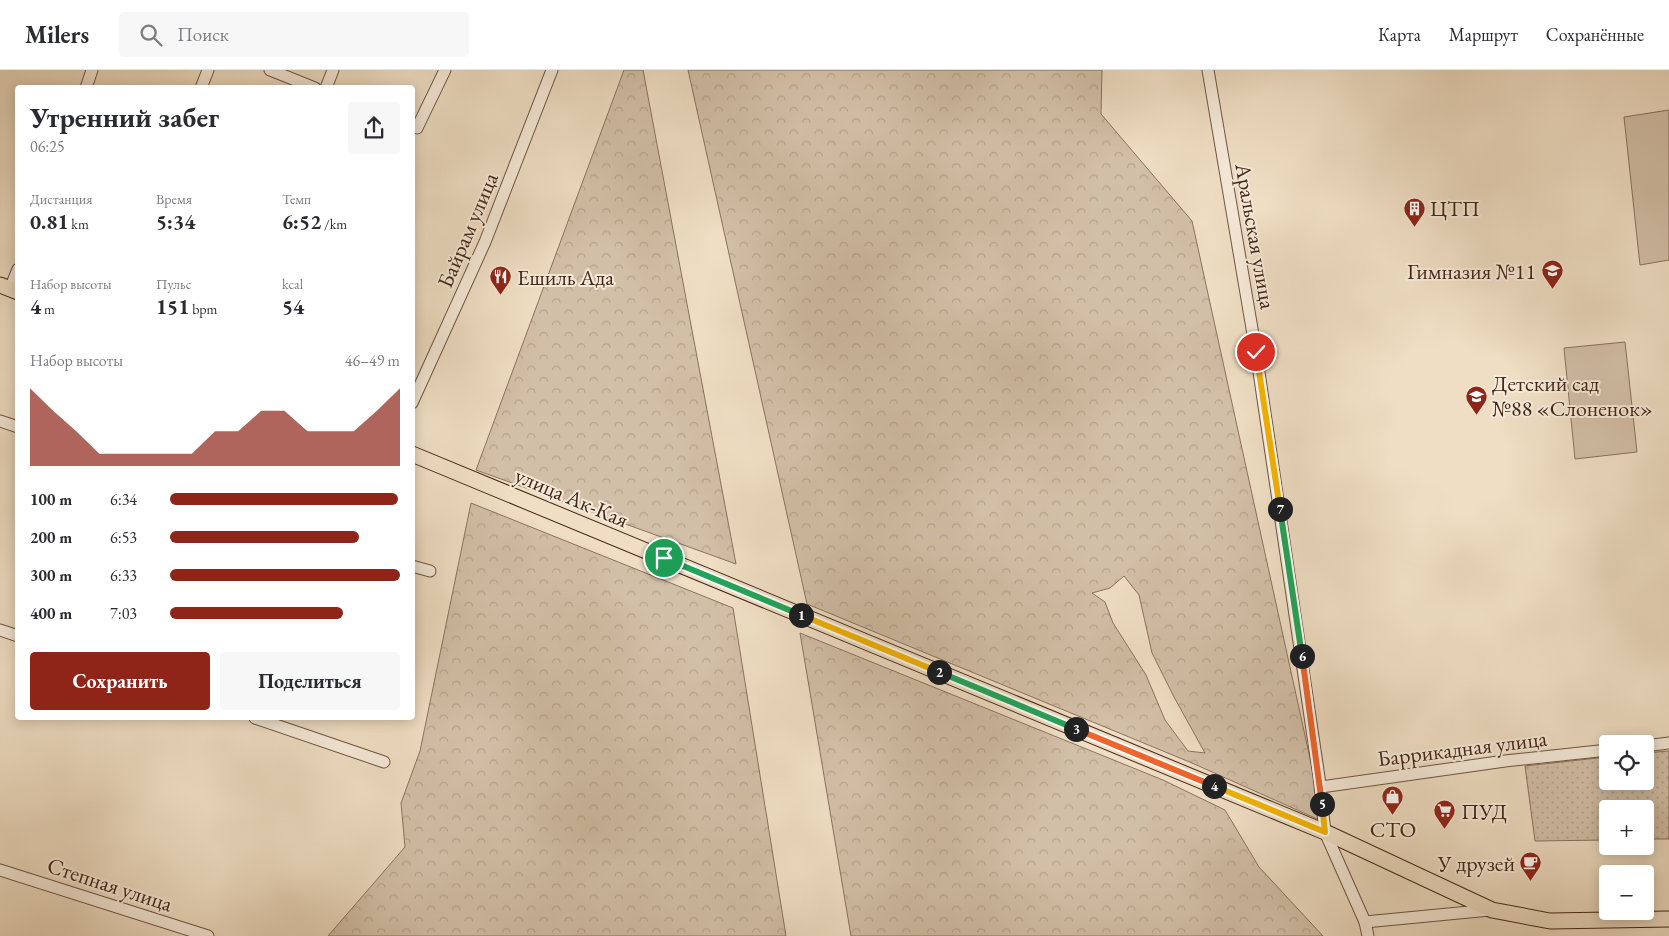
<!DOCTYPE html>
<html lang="ru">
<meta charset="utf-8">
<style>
body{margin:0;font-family:"EB Garamond",serif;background:#f7f7f7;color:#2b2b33;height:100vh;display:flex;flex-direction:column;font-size:19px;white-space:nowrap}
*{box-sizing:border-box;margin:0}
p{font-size:16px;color:#7c7c81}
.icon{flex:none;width:28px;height:28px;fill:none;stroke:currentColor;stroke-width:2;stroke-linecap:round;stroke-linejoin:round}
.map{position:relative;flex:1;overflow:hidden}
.details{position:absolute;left:15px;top:15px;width:400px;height:635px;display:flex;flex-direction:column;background:#fff;border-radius:5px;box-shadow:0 2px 12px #0003}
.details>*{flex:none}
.buttons{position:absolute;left:1599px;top:665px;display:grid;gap:10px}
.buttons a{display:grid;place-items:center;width:55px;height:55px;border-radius:5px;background:#fff;box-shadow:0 2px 12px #0003;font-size:25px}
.pin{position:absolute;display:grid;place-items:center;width:42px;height:42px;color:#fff;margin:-21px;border:2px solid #fff;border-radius:50%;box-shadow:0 1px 5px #0007}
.km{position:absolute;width:25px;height:25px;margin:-12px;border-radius:50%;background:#222;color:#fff;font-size:14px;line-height:25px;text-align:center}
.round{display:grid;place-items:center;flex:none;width:52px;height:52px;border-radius:5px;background:#f7f7f7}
.headline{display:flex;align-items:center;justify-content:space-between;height:85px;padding:0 15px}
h1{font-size:28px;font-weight:700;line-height:38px}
.stats{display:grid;grid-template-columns:repeat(3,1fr);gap:8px;height:85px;padding:5px 15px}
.stats div{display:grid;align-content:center}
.stats b{font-size:21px;font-weight:700}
.stats small{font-size:14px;font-weight:400}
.stats p{font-size:14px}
.chart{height:140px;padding:10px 15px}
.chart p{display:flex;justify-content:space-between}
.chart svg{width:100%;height:90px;margin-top:5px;fill:#8f2418;opacity:.7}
.button{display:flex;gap:10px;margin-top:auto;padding:10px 15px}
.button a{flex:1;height:58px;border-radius:5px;background:#8f2418;color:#fff;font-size:20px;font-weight:700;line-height:58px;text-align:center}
.button a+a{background:#f7f7f7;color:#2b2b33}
ul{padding:0 15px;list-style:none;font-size:16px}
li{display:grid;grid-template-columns:80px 60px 1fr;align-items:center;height:38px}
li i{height:12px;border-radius:6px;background:#8f2418}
header{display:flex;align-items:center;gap:30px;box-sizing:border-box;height:70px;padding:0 25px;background:#fff;border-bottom:1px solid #e1e1e2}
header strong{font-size:24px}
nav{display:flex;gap:28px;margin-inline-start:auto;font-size:18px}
.search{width:350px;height:45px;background:#f7f7f7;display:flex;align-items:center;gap:12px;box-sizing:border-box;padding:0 18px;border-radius:5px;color:#7c7c81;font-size:19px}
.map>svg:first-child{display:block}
</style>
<header>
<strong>Milers</strong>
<div class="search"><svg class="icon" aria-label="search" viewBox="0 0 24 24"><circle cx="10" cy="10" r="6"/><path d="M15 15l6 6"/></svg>Поиск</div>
<nav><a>Карта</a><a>Маршрут</a><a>Сохранённые</a></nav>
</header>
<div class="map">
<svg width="1669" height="866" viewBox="0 0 1669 866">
<defs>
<pattern id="forest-crowns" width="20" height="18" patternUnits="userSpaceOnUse" patternTransform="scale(1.25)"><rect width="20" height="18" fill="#d2bfa7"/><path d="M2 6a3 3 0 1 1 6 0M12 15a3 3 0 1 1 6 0" fill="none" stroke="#b6a48f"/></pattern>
<pattern id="park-dots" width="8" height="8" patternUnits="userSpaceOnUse" patternTransform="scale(1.25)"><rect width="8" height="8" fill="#d2bfa7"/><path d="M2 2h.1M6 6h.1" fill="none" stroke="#b6a48f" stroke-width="1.8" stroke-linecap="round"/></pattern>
</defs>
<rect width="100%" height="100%" fill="#efdec4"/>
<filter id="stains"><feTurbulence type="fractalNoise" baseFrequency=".004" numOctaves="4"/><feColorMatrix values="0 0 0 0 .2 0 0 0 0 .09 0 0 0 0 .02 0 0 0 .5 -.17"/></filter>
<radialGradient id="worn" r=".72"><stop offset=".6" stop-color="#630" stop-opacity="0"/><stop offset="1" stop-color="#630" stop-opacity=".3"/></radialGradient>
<!-- forest -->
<g fill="url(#forest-crowns)" stroke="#8c725f" fill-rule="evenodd">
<path d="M624,0H643L736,494L476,400Z"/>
<path d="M688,0H1102L1101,44L1192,151L1324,752L1192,693L807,534ZM1124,506L1139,525L1152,583L1174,627L1205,683L1188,681L1165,650L1146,605L1113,553L1105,532L1092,523L1110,518Z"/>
<path d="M471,433L733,538L786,866H328L405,777L401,733L420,681Z"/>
<path d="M800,563L1163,710L1225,740L1259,797L1323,866H851Z"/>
</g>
<!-- park -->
<path fill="url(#park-dots)" stroke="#8c725f" d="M1669,681V769H1645V739H1608L1607,770L1535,771L1525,696L1607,687L1608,711H1645V683Z"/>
<!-- pitch -->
<g fill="#d2bfa7" stroke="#8c725f">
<path d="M1669,40V190L1640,195L1624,47Z"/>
<path d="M1625,272L1637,382L1575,389L1564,278Z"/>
</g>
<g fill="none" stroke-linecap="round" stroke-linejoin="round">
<defs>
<g id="minor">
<path d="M270,0L315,18"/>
<path d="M1208,0L1256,282L1319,707L1325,762L1365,852L1368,866"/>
<path d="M86,18L92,0"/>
<path d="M201,18L208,0"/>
<path d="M326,18L333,0"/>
<path d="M412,56L417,58L445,0"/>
<path d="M10,219L18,199"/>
<path d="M412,333L485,172L552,0"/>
<path d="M0,351L18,357"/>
<path d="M412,496L430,501"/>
<path d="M0,560L18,566"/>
<path d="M255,648L384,692"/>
<path d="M1645,676L1669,673"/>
<path d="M1321,717L1505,691L1608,680"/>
<path d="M0,800L208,866"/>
<path d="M1365,852L1490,840"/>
</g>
<g id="major">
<path d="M0,215L18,222"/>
<path d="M412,384L1325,762L1492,840L1550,851L1669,849"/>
</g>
</defs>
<!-- minor casing -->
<use href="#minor" stroke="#705442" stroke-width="13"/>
<!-- major casing -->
<use href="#major" stroke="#462617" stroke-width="17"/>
<!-- minor -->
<use href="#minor" stroke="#f5ead9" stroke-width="11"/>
<!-- major -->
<use href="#major" stroke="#efdec4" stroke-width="15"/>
</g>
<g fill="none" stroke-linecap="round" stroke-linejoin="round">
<defs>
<path id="split-1" d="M664,488L801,545"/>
<path id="split-2" d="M801,545L939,602"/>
<path id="split-3" d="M939,602L1076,659"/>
<path id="split-4" d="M1076,659L1214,716"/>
<path id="split-5" d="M1214,716L1325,762L1322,734"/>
<path id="split-6" d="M1302,586L1322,734"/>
<path id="split-7" d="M1280,439L1302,586"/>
<path id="split-8" d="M1256,282L1280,439"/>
</defs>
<!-- split-1 casing -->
<use href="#split-1" stroke="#fff" stroke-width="10"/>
<!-- split-2 casing -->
<use href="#split-2" stroke="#fff" stroke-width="10"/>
<!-- split-3 casing -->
<use href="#split-3" stroke="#fff" stroke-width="10"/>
<!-- split-4 casing -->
<use href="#split-4" stroke="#fff" stroke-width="10"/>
<!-- split-5 casing -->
<use href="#split-5" stroke="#fff" stroke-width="10"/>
<!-- split-6 casing -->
<use href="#split-6" stroke="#fff" stroke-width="10"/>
<!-- split-7 casing -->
<use href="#split-7" stroke="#fff" stroke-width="10"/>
<!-- split-8 casing -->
<use href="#split-8" stroke="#fff" stroke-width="10"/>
<!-- split-1 -->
<use href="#split-1" stroke="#22a559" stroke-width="6"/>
<!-- split-2 -->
<use href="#split-2" stroke="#f5b400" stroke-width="6"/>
<!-- split-3 -->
<use href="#split-3" stroke="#22a559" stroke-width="6"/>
<!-- split-4 -->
<use href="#split-4" stroke="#f0652b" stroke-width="6"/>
<!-- split-5 -->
<use href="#split-5" stroke="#f5b400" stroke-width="6"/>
<!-- split-6 -->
<use href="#split-6" stroke="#f0652b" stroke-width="6"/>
<!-- split-7 -->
<use href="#split-7" stroke="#22a559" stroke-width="6"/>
<!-- split-8 -->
<use href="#split-8" stroke="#f5b400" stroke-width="6"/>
</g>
<!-- icons -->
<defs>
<symbol id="building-pin" viewBox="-11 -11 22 30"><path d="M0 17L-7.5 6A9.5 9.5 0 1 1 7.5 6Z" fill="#8f2418" stroke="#f5ead9"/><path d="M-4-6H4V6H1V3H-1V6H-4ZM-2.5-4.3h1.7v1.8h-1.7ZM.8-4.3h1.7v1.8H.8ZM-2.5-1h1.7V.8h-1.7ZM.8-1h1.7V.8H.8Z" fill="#fff"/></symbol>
<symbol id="school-pin" viewBox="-11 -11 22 30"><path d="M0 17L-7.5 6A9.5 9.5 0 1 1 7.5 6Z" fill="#8f2418" stroke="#f5ead9"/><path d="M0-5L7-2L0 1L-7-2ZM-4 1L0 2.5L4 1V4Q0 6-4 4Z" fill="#fff"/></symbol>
<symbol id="restaurant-pin" viewBox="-11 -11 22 30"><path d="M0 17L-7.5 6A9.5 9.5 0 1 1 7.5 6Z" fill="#8f2418" stroke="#f5ead9"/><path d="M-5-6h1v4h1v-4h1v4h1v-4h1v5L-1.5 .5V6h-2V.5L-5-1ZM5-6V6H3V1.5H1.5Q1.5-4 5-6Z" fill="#fff"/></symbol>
<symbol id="shop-pin" viewBox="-11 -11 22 30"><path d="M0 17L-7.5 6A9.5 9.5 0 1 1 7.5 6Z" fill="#8f2418" stroke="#f5ead9"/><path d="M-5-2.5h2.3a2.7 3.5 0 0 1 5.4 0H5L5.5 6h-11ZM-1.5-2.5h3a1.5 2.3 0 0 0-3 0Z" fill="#fff"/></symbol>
<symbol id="supermarket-pin" viewBox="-11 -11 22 30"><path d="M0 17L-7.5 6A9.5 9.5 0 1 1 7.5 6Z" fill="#8f2418" stroke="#f5ead9"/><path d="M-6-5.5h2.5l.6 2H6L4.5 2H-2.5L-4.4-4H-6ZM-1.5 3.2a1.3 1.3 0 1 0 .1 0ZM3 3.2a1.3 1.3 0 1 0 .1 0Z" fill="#fff"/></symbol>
<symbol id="cafe-pin" viewBox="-11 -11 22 30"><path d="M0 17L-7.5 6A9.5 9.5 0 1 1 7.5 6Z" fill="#8f2418" stroke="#f5ead9"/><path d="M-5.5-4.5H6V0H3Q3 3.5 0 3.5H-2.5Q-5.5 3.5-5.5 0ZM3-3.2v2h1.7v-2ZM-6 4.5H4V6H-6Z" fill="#fff"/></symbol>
</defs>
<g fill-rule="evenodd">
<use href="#building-pin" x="1402" y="126" width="25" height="34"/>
<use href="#school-pin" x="1540" y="188" width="25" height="34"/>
<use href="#restaurant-pin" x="488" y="194" width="25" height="34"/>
<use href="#school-pin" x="1464" y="314" width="25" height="34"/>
<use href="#shop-pin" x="1380" y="714" width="25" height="34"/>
<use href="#supermarket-pin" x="1432" y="728" width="25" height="34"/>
<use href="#cafe-pin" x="1518" y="780" width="25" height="34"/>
</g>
<g text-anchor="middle" stroke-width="4" stroke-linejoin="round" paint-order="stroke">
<!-- poi labels -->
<g font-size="22" fill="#462617" stroke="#f5ead9" text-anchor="start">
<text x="1430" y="146">ЦТП</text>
<text x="1536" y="209" text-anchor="end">Гимназия №11</text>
<text x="517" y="215">Ешиль Ада</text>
<text x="1492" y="321">Детский сад<tspan x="1492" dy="25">№88 «Слоненок»</tspan></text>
<text x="1461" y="749">ПУД</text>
<text x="1393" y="767" text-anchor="middle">СТО</text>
<text x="1515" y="801" text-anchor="end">У друзей</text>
</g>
<!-- street labels -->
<g font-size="22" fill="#462617" stroke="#f5ead9">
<text transform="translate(467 160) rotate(-67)" y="8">Байрам улица</text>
<text transform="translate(1256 166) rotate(80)" y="8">Аральская улица</text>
<text transform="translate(572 427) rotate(23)" y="8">улица Ак-Кая</text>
<text transform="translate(1462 678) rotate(-7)" y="8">Баррикадная улица</text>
<text transform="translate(110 814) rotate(18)" y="8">Степная улица</text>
</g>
</g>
<rect width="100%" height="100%" filter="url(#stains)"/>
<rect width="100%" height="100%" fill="url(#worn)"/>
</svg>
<div class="buttons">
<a><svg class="icon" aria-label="locate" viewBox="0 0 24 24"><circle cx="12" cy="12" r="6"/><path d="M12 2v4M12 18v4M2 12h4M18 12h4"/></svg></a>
<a>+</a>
<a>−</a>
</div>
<div class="pin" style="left:664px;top:488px;background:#1e9e55"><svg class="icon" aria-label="arrive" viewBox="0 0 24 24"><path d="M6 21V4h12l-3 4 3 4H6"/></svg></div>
<div class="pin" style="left:1256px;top:282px;background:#d93025"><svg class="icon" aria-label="check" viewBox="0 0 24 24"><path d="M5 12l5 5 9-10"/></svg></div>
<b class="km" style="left:801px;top:545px">1</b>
<b class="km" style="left:939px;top:602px">2</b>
<b class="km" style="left:1076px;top:659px">3</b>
<b class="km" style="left:1214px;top:716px">4</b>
<b class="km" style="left:1322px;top:734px">5</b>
<b class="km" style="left:1302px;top:586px">6</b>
<b class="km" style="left:1280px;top:439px">7</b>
<section class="details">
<div class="headline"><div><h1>Утренний забег</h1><p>06:25</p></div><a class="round"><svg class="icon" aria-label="share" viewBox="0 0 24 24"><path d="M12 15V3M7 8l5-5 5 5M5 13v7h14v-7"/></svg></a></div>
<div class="stats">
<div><p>Дистанция</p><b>0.81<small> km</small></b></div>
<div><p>Время</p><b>5:34</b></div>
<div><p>Темп</p><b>6:52<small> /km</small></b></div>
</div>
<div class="stats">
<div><p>Набор высоты</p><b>4<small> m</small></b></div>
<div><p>Пульс</p><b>151<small> bpm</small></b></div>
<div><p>kcal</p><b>54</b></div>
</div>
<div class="chart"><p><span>Набор высоты</span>46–49 m</p>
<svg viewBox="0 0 160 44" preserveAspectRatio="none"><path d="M0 44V6L10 17L20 27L30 38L40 38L50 38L60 38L70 38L80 27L90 27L100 17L110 17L120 27L130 27L140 27L150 17L160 6V44z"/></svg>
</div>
<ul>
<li><b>100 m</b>6:34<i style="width:99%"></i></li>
<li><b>200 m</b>6:53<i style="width:82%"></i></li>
<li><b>300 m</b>6:33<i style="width:100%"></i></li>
<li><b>400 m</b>7:03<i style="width:75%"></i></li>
</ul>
<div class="button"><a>Сохранить</a><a>Поделиться</a></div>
</section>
</div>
